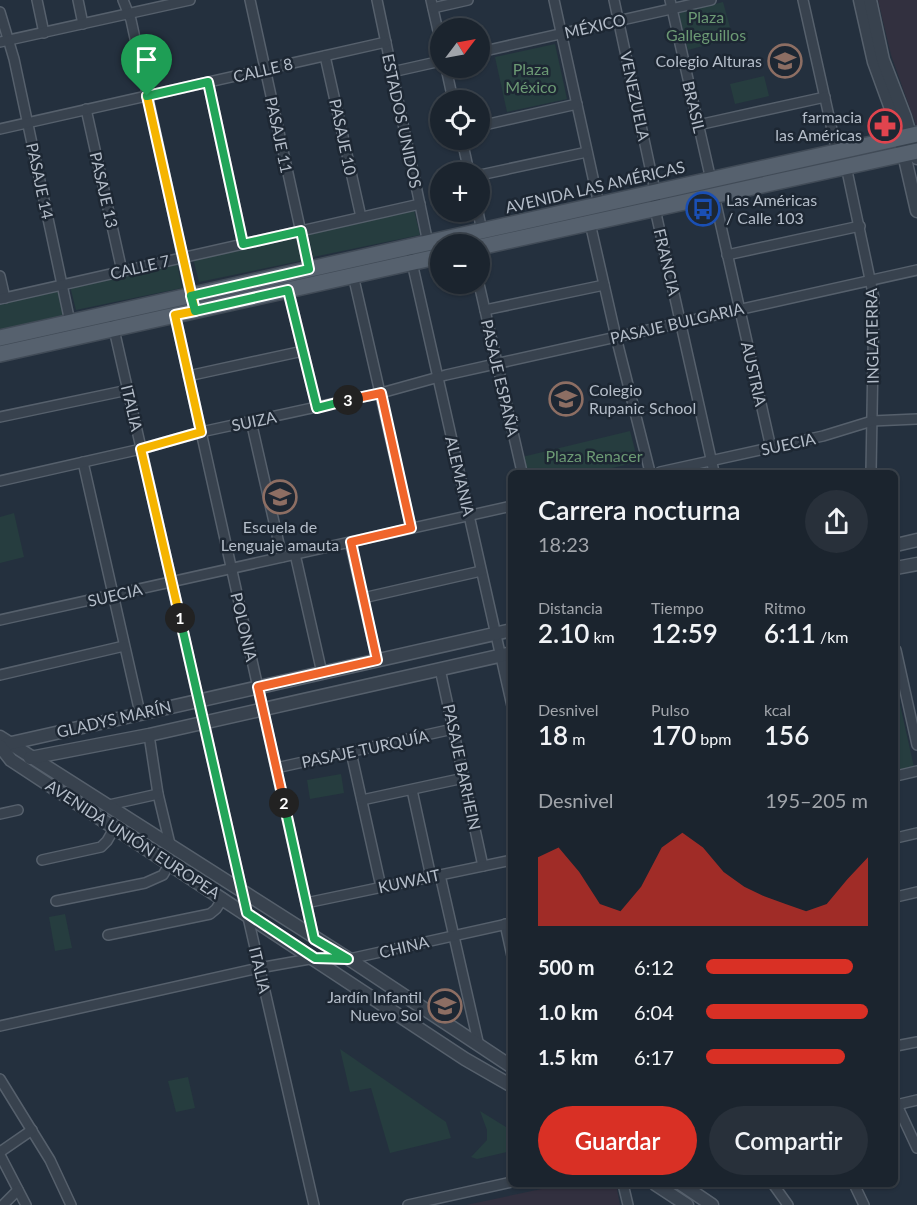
<!DOCTYPE html>
<html lang="es">
<meta charset="utf-8">
<style>
body{margin:0;font-family:Lato,sans-serif;background:#28303a;color:#f1f3f6;height:100vh;display:flex;flex-direction:column;font-size:22px;white-space:nowrap}
*{box-sizing:border-box;margin:0}
p{font-size:20px;color:#a0a4aa}
.icon{flex:none;width:33px;height:33px;fill:none;stroke:currentColor;stroke-width:2;stroke-linecap:round;stroke-linejoin:round}
.map{position:relative;flex:1;overflow:hidden}
.drawer{position:absolute;left:508px;top:470px;width:390px;height:717px;display:flex;flex-direction:column;background:#1b242e;border-radius:9px;box-shadow:0 2px 4px #0004,0 0 0 2px #39414a}
.drawer>*{flex:none}
.needle{width:39px;rotate:58deg}
.tools{position:absolute;left:430px;top:18px;display:grid;gap:12px}
.tools a{display:grid;place-items:center;width:60px;height:60px;border-radius:50%;background:#1b242e;box-shadow:0 2px 4px #0004,0 0 0 2px #39414a;font-size:30px}
.pin{position:absolute;display:grid;place-items:center;width:51px;height:51px;color:#fff;margin:-62px -26px;border-radius:50% 50% 50% 0;rotate:-45deg;box-shadow:0 0 6px #0007}
.pin .icon{rotate:45deg}
.km{position:absolute;width:30px;height:30px;margin:-15px;border-radius:50%;background:#222;color:#fff;font-size:16px;line-height:30px;text-align:center}
.round{display:grid;place-items:center;flex:none;width:63px;height:63px;border-radius:32px;background:#28303a}
.headline{display:flex;align-items:center;justify-content:space-between;height:102px;padding:0 30px}
h1{font-size:27px;font-weight:600;line-height:45px}
.stats{display:grid;grid-template-columns:repeat(3,1fr);gap:9px;height:102px;padding:6px 30px}
.stats div{display:grid;align-content:center}
.stats b{font-size:26px;font-weight:600}
.stats small{font-size:16px;font-weight:400}
.stats p{font-size:16px}
.chart{height:168px;padding:12px 30px}
.chart p{display:flex;justify-content:space-between}
.chart svg{width:100%;height:108px;margin-top:6px;fill:#d93025;opacity:.7}
.action{display:flex;gap:12px;margin-top:auto;padding:12px 30px}
.action a{flex:1;height:69px;border-radius:36px;background:#d93025;color:#fff;font-size:24px;font-weight:600;line-height:69px;text-align:center}
.action a+a{background:#28303a;color:#f1f3f6}
ul{padding:0 30px;list-style:none;font-size:20px}
li{display:grid;grid-template-columns:96px 72px 1fr;align-items:center;height:45px}
li i{height:15px;border-radius:8px;background:#d93025}
.map>svg:first-child{display:block}
</style>
<div class="map">
<svg width="917" height="1205" viewBox="0 0 917 1205">
<rect width="100%" height="100%" fill="#24303e"/>
<!-- medical -->
<g fill="#32303f">
<path d="M878,0H917V128L891,55Z"/>
<path d="M565,1184H616L620,1205H466Z"/>
</g>
<!-- green -->
<g fill="#263d3f">
<path d="M723,2L733,38L688,50L679,13Z"/>
<path d="M555,44L567,99L507,112L495,57Z"/>
<path d="M764,76L769,96L735,104L730,84Z"/>
<path d="M414,210L420,235L313,257L308,233Z"/>
<path d="M300,235L305,260L199,282L193,258Z"/>
<path d="M177,263L182,288L76,310L70,286Z"/>
<path d="M57,288L63,315L0,330V301Z"/>
<path d="M630,431L638,462L595,472H526L522,457Z"/>
<path d="M14,513L24,557L0,563V517Z"/>
<path d="M896,687L914,767L896,771Z"/>
<path d="M341,774L344,793L310,799L307,780Z"/>
<path d="M65,914L72,948L55,951L49,917Z"/>
<path d="M340,1049L446,1122L451,1138L390,1153L371,1088L350,1092Z"/>
<path d="M188,1077L195,1108L176,1112L168,1081Z"/>
<path d="M480,1111L511,1130V1151L477,1159L471,1157L487,1140V1130Z"/>
</g>
<g fill="none" stroke-linecap="round" stroke-linejoin="round">
<defs>
<g id="minor">
<path d="M37,0L44,33"/>
<path d="M78,0L83,24"/>
<path d="M123,0L131,20L192,300"/>
<path d="M250,0L309,269"/>
<path d="M377,0L428,243"/>
<path d="M431,0L441,44"/>
<path d="M554,0L599,205"/>
<path d="M614,0L654,186L657,218L714,472"/>
<path d="M670,0L711,180"/>
<path d="M803,0L837,152"/>
<path d="M433,8L468,0"/>
<path d="M0,12L14,59L70,322"/>
<path d="M0,42L190,0"/>
<path d="M480,52L711,0"/>
<path d="M325,56L361,217"/>
<path d="M446,68L453,100"/>
<path d="M392,72L441,61"/>
<path d="M208,82L243,244"/>
<path d="M86,109L122,271"/>
<path d="M698,125L825,97"/>
<path d="M480,126L577,104"/>
<path d="M0,129L386,42"/>
<path d="M462,140L469,172"/>
<path d="M846,166L874,298L871,472"/>
<path d="M480,175L587,152"/>
<path d="M714,195L771,448"/>
<path d="M478,212L482,231"/>
<path d="M590,223L616,337L650,472"/>
<path d="M727,255L860,226"/>
<path d="M411,258L512,706"/>
<path d="M353,275L411,528"/>
<path d="M0,276L5,298"/>
<path d="M479,284L522,472"/>
<path d="M288,290L317,408"/>
<path d="M0,299L420,204"/>
<path d="M485,310L604,285"/>
<path d="M175,315L314,939"/>
<path d="M113,325L242,891"/>
<path d="M188,376L303,351"/>
<path d="M0,417L128,390"/>
<path d="M251,421L282,557"/>
<path d="M83,462L140,713"/>
<path d="M660,472L823,436L872,421L917,419"/>
<path d="M0,481L141,449L201,432L381,393L446,375L917,270"/>
<path d="M350,542L377,660"/>
<path d="M295,554L322,673"/>
<path d="M363,598L481,571"/>
<path d="M0,620L512,506"/>
<path d="M896,650L917,745"/>
<path d="M440,669L483,866"/>
<path d="M0,675L124,646"/>
<path d="M149,735L158,794L170,844"/>
<path d="M351,752L381,887"/>
<path d="M276,768L453,729"/>
<path d="M896,776L917,771"/>
<path d="M412,790L431,877"/>
<path d="M362,800L464,778"/>
<path d="M109,805L158,794"/>
<path d="M0,814L18,810"/>
<path d="M896,838L917,833"/>
<path d="M42,860L101,847L107,841L115,827"/>
<path d="M440,875L479,1046"/>
<path d="M896,897L917,892"/>
<path d="M56,901L145,883L163,875L170,863"/>
<path d="M306,903L512,860"/>
<path d="M247,913L314,1205"/>
<path d="M505,924L512,956"/>
<path d="M108,935L210,914L216,909L223,898"/>
<path d="M0,1026L259,968L315,958L349,959L512,923"/>
<path d="M896,1046L917,1042"/>
<path d="M0,1079L50,1160L71,1205"/>
<path d="M896,1105L917,1100"/>
<path d="M897,1105L917,1148"/>
<path d="M0,1152L32,1130"/>
<path d="M0,1155L26,1205"/>
<path d="M623,1184L628,1205"/>
<path d="M773,1184L788,1205"/>
<path d="M854,1184L864,1205"/>
<path d="M3,1205L18,1190"/>
<path d="M408,1205L512,1182"/>
</g>
<g id="tertiary">
<path d="M860,0L874,62L898,128L917,211"/>
<path d="M870,0L883,60L905,117L917,158"/>
<path d="M896,545L917,540"/>
<path d="M896,568L917,564"/>
<path d="M0,737L349,959L512,1067"/>
<path d="M7,744L512,630"/>
<path d="M0,746L11,760L465,1059L512,1086"/>
<path d="M30,758L149,735L512,653"/>
<path d="M655,1184L687,1205"/>
<path d="M681,1184L712,1205"/>
</g>
<g id="primary">
<path d="M480,247L917,151"/>
<path d="M0,338L917,134"/>
<path d="M0,354L441,256"/>
</g>
</defs>
<!-- minor casing -->
<use href="#minor" stroke="#56606c" stroke-width="12"/>
<!-- tertiary casing -->
<use href="#tertiary" stroke="#56606c" stroke-width="15"/>
<!-- primary casing -->
<use href="#primary" stroke="#414b57" stroke-width="18"/>
<!-- minor -->
<use href="#minor" stroke="#38424e" stroke-width="9"/>
<!-- tertiary -->
<use href="#tertiary" stroke="#38424e" stroke-width="12"/>
<!-- primary -->
<use href="#primary" stroke="#56616e" stroke-width="15"/>
</g>
<g fill="none" stroke-linecap="round" stroke-linejoin="round">
<defs>
<path id="split-1" d="M147,96L195,311L175,315L201,432L141,449L180,618"/>
<path id="split-2" d="M180,618L247,913L315,958L348,959L314,939L284,803"/>
<path id="split-3" d="M284,803L258,687L377,660L351,542L411,528L381,393L348,400"/>
<path id="split-4" d="M147,96L208,82L243,244L301,231L309,269L191,296L195,311L288,290L317,408L348,400"/>
</defs>
<!-- split-1 casing -->
<use href="#split-1" stroke="#fff" stroke-width="12"/>
<!-- split-2 casing -->
<use href="#split-2" stroke="#fff" stroke-width="12"/>
<!-- split-3 casing -->
<use href="#split-3" stroke="#fff" stroke-width="12"/>
<!-- split-4 casing -->
<use href="#split-4" stroke="#fff" stroke-width="12"/>
<!-- split-1 -->
<use href="#split-1" stroke="#f5b400" stroke-width="8"/>
<!-- split-2 -->
<use href="#split-2" stroke="#22a559" stroke-width="8"/>
<!-- split-3 -->
<use href="#split-3" stroke="#f0652b" stroke-width="8"/>
<!-- split-4 -->
<use href="#split-4" stroke="#22a559" stroke-width="8"/>
</g>
<!-- icons -->
<defs>
<symbol id="school-ring" viewBox="-11 -11 22 22"><circle r="9.5" fill="#1d2733" stroke="#8d6e63" stroke-width="1.5"/><path d="M0-5L7-2L0 1L-7-2ZM-4 1L0 2.5L4 1V4Q0 6-4 4Z" fill="#8d6e63"/></symbol>
<symbol id="pharmacy-ring" viewBox="-11 -11 22 22"><circle r="9.5" fill="#1d2733" stroke="#e0444e" stroke-width="1.5"/><path d="M-2-6h4v4h4v4h-4v4h-4v-4h-4v-4h4Z" fill="#e0444e"/></symbol>
<symbol id="bus-ring" viewBox="-11 -11 22 22"><circle r="9.5" fill="#1d2733" stroke="#1a4fb4" stroke-width="1.5"/><path d="M-5-6H5V4H4V6H2V4H-2V6H-4V4H-5ZM-3.5-4V0h7V-4ZM-3.5 1.2v1.5H-2V1.2ZM2 1.2v1.5H3.5V1.2Z" fill="#1a4fb4"/></symbol>
</defs>
<g fill-rule="evenodd">
<use href="#school-ring" x="766" y="42" width="38" height="38"/>
<use href="#pharmacy-ring" x="866" y="107" width="38" height="38"/>
<use href="#bus-ring" x="684" y="190" width="38" height="38"/>
<use href="#school-ring" x="547" y="380" width="38" height="38"/>
<use href="#school-ring" x="261" y="478" width="38" height="38"/>
<use href="#school-ring" x="426" y="987" width="38" height="38"/>
</g>
<g text-anchor="middle" stroke-width="5" stroke-linejoin="round" paint-order="stroke">
<!-- park labels -->
<g font-size="16" fill="#6c9a74" stroke="#1d2733">
<text x="706" y="23">Plaza<tspan x="706" dy="18">Galleguillos</tspan></text>
<text x="531" y="75">Plaza<tspan x="531" dy="18">México</tspan></text>
<text x="594" y="462">Plaza Renacer</text>
</g>
<!-- street labels -->
<g font-size="16" fill="#b4bdc9" stroke="#1d2733">
<text transform="translate(595 26) rotate(-13)" y="6">MÉXICO</text>
<text transform="translate(263 70) rotate(-13)" y="6">CALLE 8</text>
<text transform="translate(635 96) rotate(78)" y="6">VENEZUELA</text>
<text transform="translate(694 107) rotate(77)" y="6">BRASIL</text>
<text transform="translate(402 121) rotate(78)" y="6">ESTADOS UNIDOS</text>
<text transform="translate(279 135) rotate(78)" y="6">PASAJE 11</text>
<text transform="translate(343 137) rotate(78)" y="6">PASAJE 10</text>
<text transform="translate(40 181) rotate(78)" y="6">PASAJE 14</text>
<text transform="translate(595 187) rotate(-13)" y="6">AVENIDA LAS AMÉRICAS</text>
<text transform="translate(104 190) rotate(77)" y="6">PASAJE 13</text>
<text transform="translate(667 262) rotate(77)" y="6">FRANCIA</text>
<text transform="translate(140 267) rotate(-13)" y="6">CALLE 7</text>
<text transform="translate(677 323) rotate(-13)" y="6">PASAJE BULGARIA</text>
<text transform="translate(872 336) rotate(-91)" y="6">INGLATERRA</text>
<text transform="translate(754 374) rotate(77)" y="6">AUSTRIA</text>
<text transform="translate(500 378) rotate(77)" y="6">PASAJE ESPAÑA</text>
<text transform="translate(132 408) rotate(77)" y="6">ITALIA</text>
<text transform="translate(254 421) rotate(-12)" y="6">SUIZA</text>
<text transform="translate(788 444) rotate(-12)" y="6">SUECIA</text>
<text transform="translate(460 476) rotate(77)" y="6">ALEMANIA</text>
<text transform="translate(115 595) rotate(-13)" y="6">SUECIA</text>
<text transform="translate(244 627) rotate(77)" y="6">POLONIA</text>
<text transform="translate(114 719) rotate(-13)" y="6">GLADYS MARÍN</text>
<text transform="translate(365 749) rotate(-12)" y="6">PASAJE TURQUÍA</text>
<text transform="translate(462 767) rotate(78)" y="6">PASAJE BARHEIN</text>
<text transform="translate(133 839) rotate(33)" y="6">AVENIDA UNIÓN EUROPEA</text>
<text transform="translate(409 881) rotate(-12)" y="6">KUWAIT</text>
<text transform="translate(404 947) rotate(-13)" y="6">CHINA</text>
<text transform="translate(260 970) rotate(77)" y="6">ITALIA</text>
</g>
<!-- poi labels -->
<g font-size="16" fill="#b4bdc9" stroke="#1d2733" text-anchor="end">
<text x="762" y="67">Colegio Alturas</text>
<text x="862" y="123">farmacia<tspan x="862" dy="18">las Américas</tspan></text>
<text x="726" y="206" text-anchor="start">Las Américas<tspan x="726" dy="18">/ Calle 103</tspan></text>
<text x="589" y="396" text-anchor="start">Colegio<tspan x="589" dy="18">Rupanic School</tspan></text>
<text x="280" y="533" text-anchor="middle">Escuela de<tspan x="280" dy="18">Lenguaje amauta</tspan></text>
<text x="422" y="1003">Jardín Infantil<tspan x="422" dy="18">Nuevo Sol</tspan></text>
</g>
</g>
</svg>
<div class="tools">
<a><svg class="needle" viewBox="-14 -14 28 28"><path d="M0-13l5 13h-10z" fill="#e53935"/><path d="M0 13l5-13h-10z" fill="#a0a4aa"/></svg></a>
<a><svg class="icon" aria-label="locate" viewBox="0 0 24 24"><circle cx="12" cy="12" r="6"/><path d="M12 2v4M12 18v4M2 12h4M18 12h4"/></svg></a>
<a>+</a>
<a>−</a>
</div>
<div class="pin" style="left:147px;top:96px;background:#1e9e55"><svg class="icon" aria-label="arrive" viewBox="0 0 24 24"><path d="M6 21V4h12l-3 4 3 4H6"/></svg></div>
<b class="km" style="left:180px;top:618px">1</b>
<b class="km" style="left:284px;top:803px">2</b>
<b class="km" style="left:348px;top:400px">3</b>
<section class="drawer">
<div class="headline"><div><h1>Carrera nocturna</h1><p>18:23</p></div><a class="round"><svg class="icon" aria-label="share" viewBox="0 0 24 24"><path d="M12 15V3M7 8l5-5 5 5M5 13v7h14v-7"/></svg></a></div>
<div class="stats">
<div><p>Distancia</p><b>2.10<small> km</small></b></div>
<div><p>Tiempo</p><b>12:59</b></div>
<div><p>Ritmo</p><b>6:11<small> /km</small></b></div>
</div>
<div class="stats">
<div><p>Desnivel</p><b>18<small> m</small></b></div>
<div><p>Pulso</p><b>170<small> bpm</small></b></div>
<div><p>kcal</p><b>156</b></div>
</div>
<div class="chart"><p><span>Desnivel</span>195–205 m</p>
<svg viewBox="0 0 160 44" preserveAspectRatio="none"><path d="M0 44V16L10 12L20 22L30 35L40 38L50 28L60 12L70 6L80 12L90 22L100 28L110 32L120 35L130 38L140 35L150 25L160 16V44z"/></svg>
</div>
<ul>
<li><b>500 m</b>6:12<i style="width:91%"></i></li>
<li><b>1.0 km</b>6:04<i style="width:100%"></i></li>
<li><b>1.5 km</b>6:17<i style="width:86%"></i></li>
</ul>
<div class="action"><a>Guardar</a><a>Compartir</a></div>
</section>
</div>
